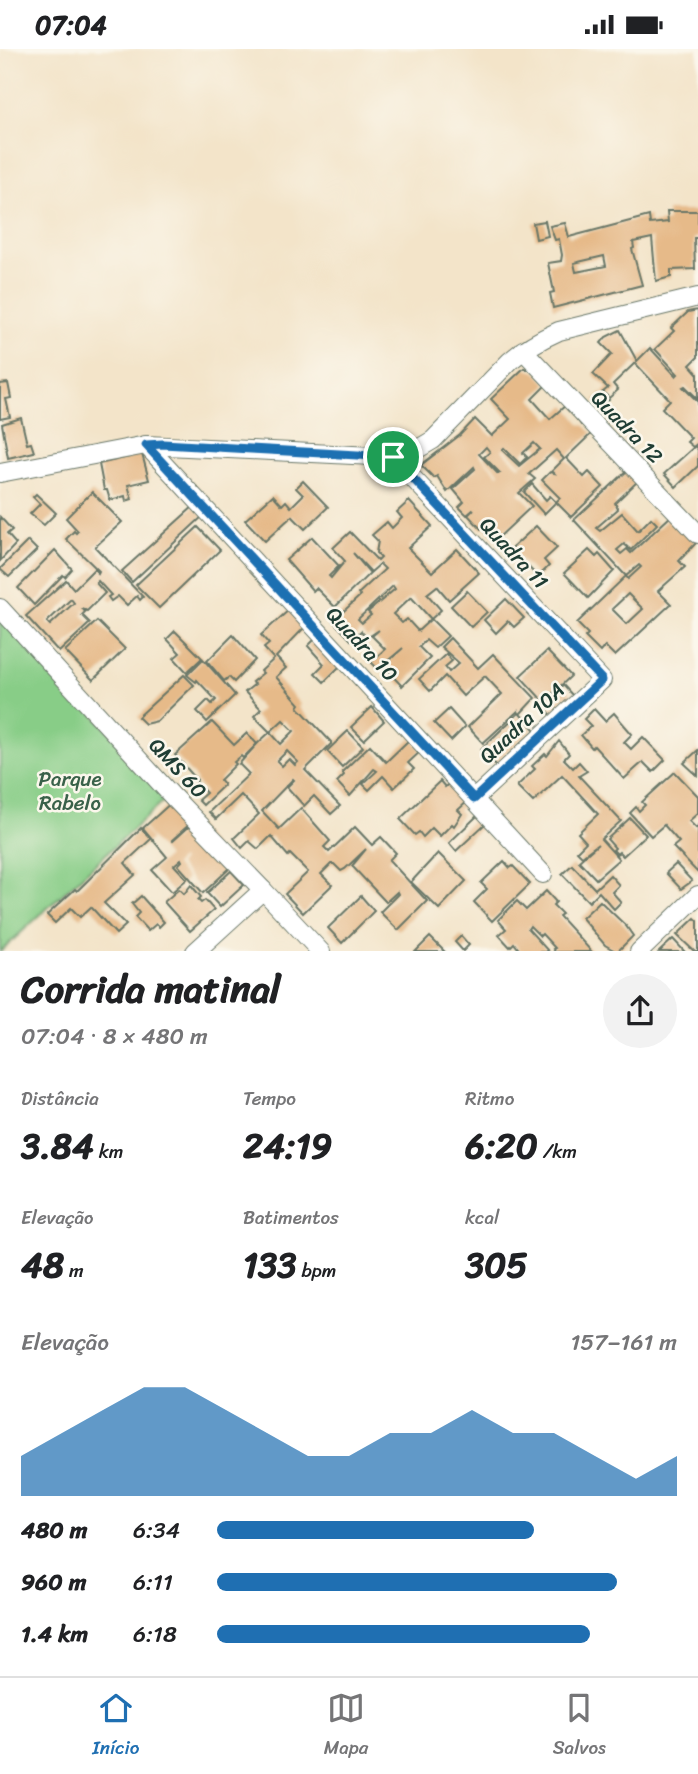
<!DOCTYPE html>
<html lang="pt">
<meta charset="utf-8">
<style>
body{margin:0;font-family:Sriracha,sans-serif;background:#f2f2f2;color:#202124;height:100vh;display:flex;flex-direction:column;font-size:26px;white-space:nowrap}
*{box-sizing:border-box;margin:0}
p{font-size:23px;color:#757577}
.icon{flex:none;width:38px;height:38px;fill:none;stroke:currentColor;stroke-width:2;stroke-linecap:round;stroke-linejoin:round}
.map{position:relative;height:902px;overflow:hidden}
.panel{display:flex;flex-direction:column;background:#fff;flex:1}
.panel>*{flex:none}
.pin{position:absolute;display:grid;place-items:center;width:60px;height:60px;color:#fff;margin:-30px;border:4px solid #fff;border-radius:50%;box-shadow:0 2px 7px #0007}
.round{display:grid;place-items:center;flex:none;width:74px;height:74px;border-radius:37px;background:#f2f2f2}
.head{display:flex;align-items:center;justify-content:space-between;height:119px;padding:0 21px}
h1{font-size:38px;font-weight:800;line-height:52px}
.metrics{display:grid;grid-template-columns:repeat(3,1fr);gap:10px;height:119px;padding:7px 21px}
.metrics div{display:grid;align-content:center}
.metrics b{font-size:35px;font-weight:800}
.metrics small{font-size:19px;font-weight:400}
.metrics p{font-size:19px}
.chart{height:196px;padding:14px 21px}
.chart p{display:flex;justify-content:space-between}
.chart svg{width:100%;height:126px;margin-top:7px;fill:#1f6fb2;opacity:.7}
ul{padding:0 21px;list-style:none;font-size:23px}
li{display:grid;grid-template-columns:112px 84px 1fr;align-items:center;height:52px}
li i{height:18px;border-radius:9px;background:#1f6fb2}
.status{display:flex;justify-content:space-between;align-items:center;height:49px;padding:0 35px;background:#fff;direction:ltr}
.status svg{height:19px;fill:currentColor}
.menu{display:flex;justify-content:space-around;align-items:center;height:98px;border-top:2px solid #e0e0e0;background:#fff;font-size:19px;color:#757577}
.menu a{display:grid;justify-items:center;gap:4px}
.menu .current{color:#1f6fb2}
.map>svg:first-child{display:block}
</style>
<div class="status"><b>07:04</b><svg viewBox="0 0 49 12"><path d="M0 12V9h3v3zM5 12V6h3v6zM10 12V3h3v9zM15 12V0h3v12zM26 1h20v11H26zM47 4h2v5h-2z"/></svg></div>
<div class="map">
<svg width="698" height="903" viewBox="0 0 698 903">
<rect width="100%" height="100%" fill="#fbf7ec"/>
<filter id="ink" filterUnits="userSpaceOnUse"><feTurbulence type="fractalNoise" baseFrequency=".0143" numOctaves="2"/><feDisplacementMap in="SourceGraphic" scale="14" xChannelSelector="R" yChannelSelector="G"/><feConvolveMatrix kernelMatrix="1 2 1 2 8 2 1 2 1" color-interpolation-filters="sRGB"/></filter>
<filter id="wash" filterUnits="userSpaceOnUse"><feTurbulence type="fractalNoise" baseFrequency=".00686" numOctaves="4" result="noise"/><feDisplacementMap in="SourceGraphic" scale="28" xChannelSelector="R" yChannelSelector="G"/><feGaussianBlur stdDeviation="1.57" result="paint"/><feColorMatrix in="noise" values="0 0 0 0 0 0 0 0 0 0 0 0 0 0 0 0 0 1.4 0 .05"/><feComposite in="paint" operator="in"/></filter>
<g filter="url(#wash)">
<rect width="100%" height="100%" fill="#f3e4c9"/>
<!-- green -->
<path fill="#88cd87" stroke="#54855e" stroke-width="2" d="M0,563L169,747L0,903Z"/>
<g id="blocks">
<!-- building -->
<g fill="#e6ba89" fill-rule="evenodd">
<path d="M667,162H698V189H694L695,220L671,221V228L656,232L652,189L633,193L634,199L632,200L642,236L553,259L550,244L554,243L548,214L561,212L562,206L559,190L555,191L550,177L565,174L569,188L649,167L650,175L668,173ZM604,207L606,217L576,223L574,214Z"/>
<path d="M545,172L548,187L536,190L533,174Z"/>
<path d="M698,261V308L690,316L698,325V350L685,337L683,338L698,353V394L693,398L687,393L691,389L662,359L670,351L635,314L613,335L618,341L609,349L603,343L608,339L593,325L612,305L601,294L606,288L620,281L637,312L650,299L676,327L678,325L655,300L674,282L671,279L688,263Z"/>
<path d="M524,319L536,323L547,335L532,350L550,370L566,356L581,376L583,375L592,384L566,409L584,428L589,423L603,438L571,468L556,453L560,449L542,431L550,423L554,424L552,422L564,410L556,401L529,425L535,430L519,444L532,457L497,490L485,477L481,480L468,466L474,460L467,466L459,458L464,453L453,440L475,420L474,418L447,443L437,427L434,429L421,416L460,386L475,370L492,387L510,370L491,350ZM534,394L540,400L519,417L502,401L504,399L520,415L527,408L523,404ZM486,398L490,403L484,408L500,424L498,425L479,405Z"/>
<path d="M8,334L11,349L6,350L10,368L0,370V335Z"/>
<path d="M602,344L609,351L601,358L595,351Z"/>
<path d="M21,369L27,395L31,394L34,403L8,409L2,375Z"/>
<path d="M695,397L698,401V417L676,438L664,425Z"/>
<path d="M142,405L149,431L128,436L132,450L126,452L125,447L110,451L107,441H104L99,415Z"/>
<path d="M628,421L638,432L615,454L618,460L596,479L600,482L622,464L638,482L651,469L657,475L631,501L624,495L617,501L621,505L627,500L631,504L671,467L696,494L679,512L685,518L658,542L671,555L615,607L605,597L600,603L585,588L588,585L577,574L626,527L628,530L641,518L639,516L626,527L574,471ZM628,545L643,560L627,575L612,560Z"/>
<path d="M303,432L328,458L305,480L292,467L265,492L245,471L273,446L282,456L286,452L291,458L303,446L296,439Z"/>
<path d="M532,435L546,451L550,447L556,453L544,465L524,443Z"/>
<path d="M92,443L122,473L95,498L143,548L140,551L137,547L127,556L118,547L111,552L108,548L111,546L98,532L96,534L105,544L87,562L82,559L85,563L82,566L90,574L59,603L26,567L66,531L74,540L94,520L98,524L99,522L66,490L74,482L76,484L78,482L66,469ZM71,550L74,554L50,576L47,573Z"/>
<path d="M36,445L56,464L44,476L30,465L40,455L33,448Z"/>
<path d="M409,452L432,477L408,499L432,523L457,500L479,524L449,551L437,537L427,545L441,561L431,570L411,548L393,565L402,574L407,570L418,582L431,570L448,587L435,599L426,591L419,598L430,609L402,637L383,617L403,599L378,620L371,613L385,600L372,587L379,581L367,589L361,582L351,591L333,572L360,547L358,545L385,520L380,515L371,523L353,504L370,524L335,558L316,539L313,542L286,511L312,488L339,517L329,527L331,529L345,512L333,499L350,483L378,512L381,509L376,504L378,492L372,486L387,473L392,479L402,469L397,463ZM393,537L395,540L368,563L371,566L362,574L358,570Z"/>
<path d="M194,457L203,467L132,533L122,522Z"/>
<path d="M0,468L12,481L7,485L16,495L0,512Z"/>
<path d="M536,477L557,499L544,511L549,517L538,528L511,500Z"/>
<path d="M198,478L220,501L159,559L136,536Z"/>
<path d="M28,492L37,501L9,528L0,520Z"/>
<path d="M55,501L72,520L65,528L63,526L34,556L18,539Z"/>
<path d="M589,501L596,508L599,505L614,522L588,549L564,524Z"/>
<path d="M467,542L487,563L471,578L451,557Z"/>
<path d="M506,550L524,569L514,578L508,572L496,584L484,571Z"/>
<path d="M290,560L304,579L276,608L286,619L276,628L300,655L298,658L331,693V695L305,721L340,757L331,765L314,747L304,757L287,738L294,731L293,730L262,762L279,780L301,759L330,792L324,798L329,803L355,778L372,796L381,788L396,804L389,811L427,852L398,881L380,863L398,845L397,843L386,853L352,817L366,800L345,820L341,822L334,815H331L321,825L332,836L303,864L285,845L308,823L290,805L288,807L271,787L258,800L249,792L242,799L234,789L259,765L241,746L216,770L209,763L249,725L239,715L257,695L270,683L281,695L294,682L283,671L270,683L254,667L261,660L245,643L255,635L252,633L263,624L261,622L274,610L264,599L269,595L261,586ZM287,702L298,713L295,716L289,710L282,717L277,712Z"/>
<path d="M97,572L125,600L93,631L65,602Z"/>
<path d="M175,582L202,609L187,623L174,609L180,604L167,590Z"/>
<path d="M233,586L255,611L234,633L229,628L224,632L207,612Z"/>
<path d="M317,588L342,615L324,633L315,624L324,615L308,597Z"/>
<path d="M450,589L478,619L493,605L535,649L520,665L535,681L497,717L481,700L519,664L518,662L483,694L468,678L502,645L485,627L463,647L445,627L430,642L419,630L446,605L452,612L445,618L449,623L459,614L441,598Z"/>
<path d="M547,602L571,627L551,646L563,636L573,647L552,667L542,655L544,653L520,627Z"/>
<path d="M203,610L235,646L207,673L197,662L208,651L212,655L216,651L197,631L196,633L187,626Z"/>
<path d="M184,626L194,636L157,672L145,675L138,668Z"/>
<path d="M372,658L384,672L364,691L351,678Z"/>
<path d="M449,660L465,678L451,692L434,674Z"/>
<path d="M594,660L605,672L614,664L632,685L624,693L631,700L643,688L665,711L653,723L643,713L624,730L594,697L592,699L581,686L591,677L584,670Z"/>
<path d="M212,673L234,696L247,684L257,695L243,709L241,707L234,713L236,715L220,731L224,736L203,756L198,751L206,744L196,733L197,731L175,706Z"/>
<path d="M348,682L363,698L342,718L327,702Z"/>
<path d="M411,689L422,701L408,714L414,720L394,739L383,727L369,741L363,735L377,722L374,720L350,747L337,733L344,726L342,723L370,696L386,713Z"/>
<path d="M559,692L569,705L564,710L573,719L579,713L587,722L579,727L621,772L601,790L619,810L596,830L579,812L598,795L582,807L577,802L586,793L578,784L598,765L562,726L533,753L517,737L535,720L532,717L545,705L547,707Z"/>
<path d="M698,701V727L684,714Z"/>
<path d="M675,723L698,747V764L689,772L696,779L698,777V824L673,798L679,793L664,776L651,787L630,764L636,758L639,762L645,756L642,753Z"/>
<path d="M440,732L445,738L452,732L469,751L458,761L462,765L454,777L452,775L440,787L432,779L423,788L419,783L415,786L400,770Z"/>
<path d="M172,753L191,774L172,791L173,792L194,773L230,819L203,844L178,816L182,812L181,810L174,816L187,830L172,843L152,821L167,808L143,779Z"/>
<path d="M478,766L485,775L456,802L449,794Z"/>
<path d="M630,769L646,786L623,807L619,803L617,805L613,801L615,799L607,790Z"/>
<path d="M141,779L151,790L125,814L135,826L104,854L126,876L116,885L91,858L80,868L71,859L55,874L47,866L75,840L77,842Z"/>
<path d="M438,804L466,832L439,860L411,833Z"/>
<path d="M504,812L510,819L513,817L530,835L492,872L474,853L487,840L481,834Z"/>
<path d="M676,815L692,832L681,840L666,824Z"/>
<path d="M572,816L595,840L610,826L619,836L612,843L621,853L614,860L599,843L589,853L562,825Z"/>
<path d="M231,822L244,836L220,858L207,844Z"/>
<path d="M191,836L201,848L198,851L201,854L205,851L214,861L190,882L164,853L179,840L184,845Z"/>
<path d="M546,842L556,853L553,856L562,865L559,867L592,903H555L553,900L555,899L542,885L540,887L530,877L528,880L549,903H521L514,894L510,898L499,886L506,880L498,871L517,852L526,861Z"/>
<path d="M141,847L164,873L159,878L156,875L148,882L135,868L139,864L132,855Z"/>
<path d="M361,847L374,862L342,894L328,879Z"/>
<path d="M600,852L626,877L633,887L617,903L605,896L582,869Z"/>
<path d="M695,869L698,872V903H695L677,886Z"/>
<path d="M461,887L469,896L463,902L455,893Z"/>
<path d="M430,888L445,903H415Z"/>
<path d="M673,890L685,903H659Z"/>
</g>
</g>
</g>
<g filter="url(#ink)">
<use href="#blocks" fill-opacity="0" stroke="#697768" stroke-width="2"/>
<g fill="none" stroke-linecap="round" stroke-linejoin="round">
<defs>
<g id="minor">
<path d="M523,301L698,485"/>
<path d="M146,396L543,825"/>
<path d="M393,408L602,631L474,750"/>
<path d="M0,424L146,396L393,408L411,404L433,391L510,312C525,299 541,290 559,282L698,248"/>
<path d="M0,559L174,749L263,841L195,903"/>
<path d="M263,841L321,903"/>
<path d="M639,903L698,846"/>
</g>
</defs>
<!-- minor casing -->
<use href="#minor" stroke="#697768" stroke-width="20"/>
<!-- minor -->
<use href="#minor" stroke="#fff" stroke-width="18"/>
</g>
</g>
<g fill="none" stroke-linecap="round" stroke-linejoin="round" filter="url(#ink)">
<defs>
<path id="route" d="M163,395L393,408L602,631L474,750L146,396Z"/>
</defs>
<!-- route casing -->
<use href="#route" stroke="#fff" stroke-width="14"/>
<!-- route -->
<use href="#route" stroke="#1f6fb2" stroke-width="9"/>
</g>
<g text-anchor="middle" stroke-width="5" stroke-linejoin="round" paint-order="stroke">
<!-- street labels -->
<g font-size="21" fill="#1f3d34" stroke="#fbf7ec">
<text transform="translate(627 378) rotate(46)" y="7">Quadra 12</text>
<text transform="translate(514 504) rotate(47)" y="7">Quadra 11</text>
<text transform="translate(362 595) rotate(47)" y="7">Quadra 10</text>
<text transform="translate(522 674) rotate(-43)" y="7">Quadra 10A</text>
<text transform="translate(178 719) rotate(47)" y="7">QMS 60</text>
</g>
<!-- park labels -->
<g font-size="21" fill="#396149" stroke="#fbf7ec">
<text x="70" y="737">Parque<tspan x="70" dy="24">Rabelo</tspan></text>
</g>
</g>
</svg>
<div class="pin" style="left:393px;top:408px;background:#1e9e55"><svg class="icon" aria-label="arrive" viewBox="0 0 24 24"><path d="M6 21V4h12l-3 4 3 4H6"/></svg></div>
</div>
<section class="panel">
<div class="head"><div><h1>Corrida matinal</h1><p>07:04 · 8 × 480 m</p></div><a class="round"><svg class="icon" aria-label="share" viewBox="0 0 24 24"><path d="M12 15V3M7 8l5-5 5 5M5 13v7h14v-7"/></svg></a></div>
<div class="metrics">
<div><p>Distância</p><b>3.84<small> km</small></b></div>
<div><p>Tempo</p><b>24:19</b></div>
<div><p>Ritmo</p><b>6:20<small> /km</small></b></div>
</div>
<div class="metrics">
<div><p>Elevação</p><b>48<small> m</small></b></div>
<div><p>Batimentos</p><b>133<small> bpm</small></b></div>
<div><p>kcal</p><b>305</b></div>
</div>
<div class="chart"><p><span>Elevação</span>157–161 m</p>
<svg viewBox="0 0 160 44" preserveAspectRatio="none"><path d="M0 44V30L10 22L20 14L30 6L40 6L50 14L60 22L70 30L80 30L90 22L100 22L110 14L120 22L130 22L140 30L150 38L160 30V44z"/></svg>
</div>
<ul>
<li><b>480 m</b>6:34<i style="width:69%"></i></li>
<li><b>960 m</b>6:11<i style="width:87%"></i></li>
<li><b>1.4 km</b>6:18<i style="width:81%"></i></li>
</ul>
</section>
<nav class="menu">
<a class="current"><svg class="icon" aria-label="home" viewBox="0 0 24 24"><path d="M3 11l9-7 9 7M6 9v11h12V9"/></svg>Início</a>
<a><svg class="icon" aria-label="map" viewBox="0 0 24 24"><path d="M3 6l6-2 6 2 6-2v14l-6 2-6-2-6 2zM9 4v14M15 6v14"/></svg>Mapa</a>
<a><svg class="icon" aria-label="saved" viewBox="0 0 24 24"><path d="M7 4h10v16l-5-4-5 4z"/></svg>Salvos</a>
</nav>
